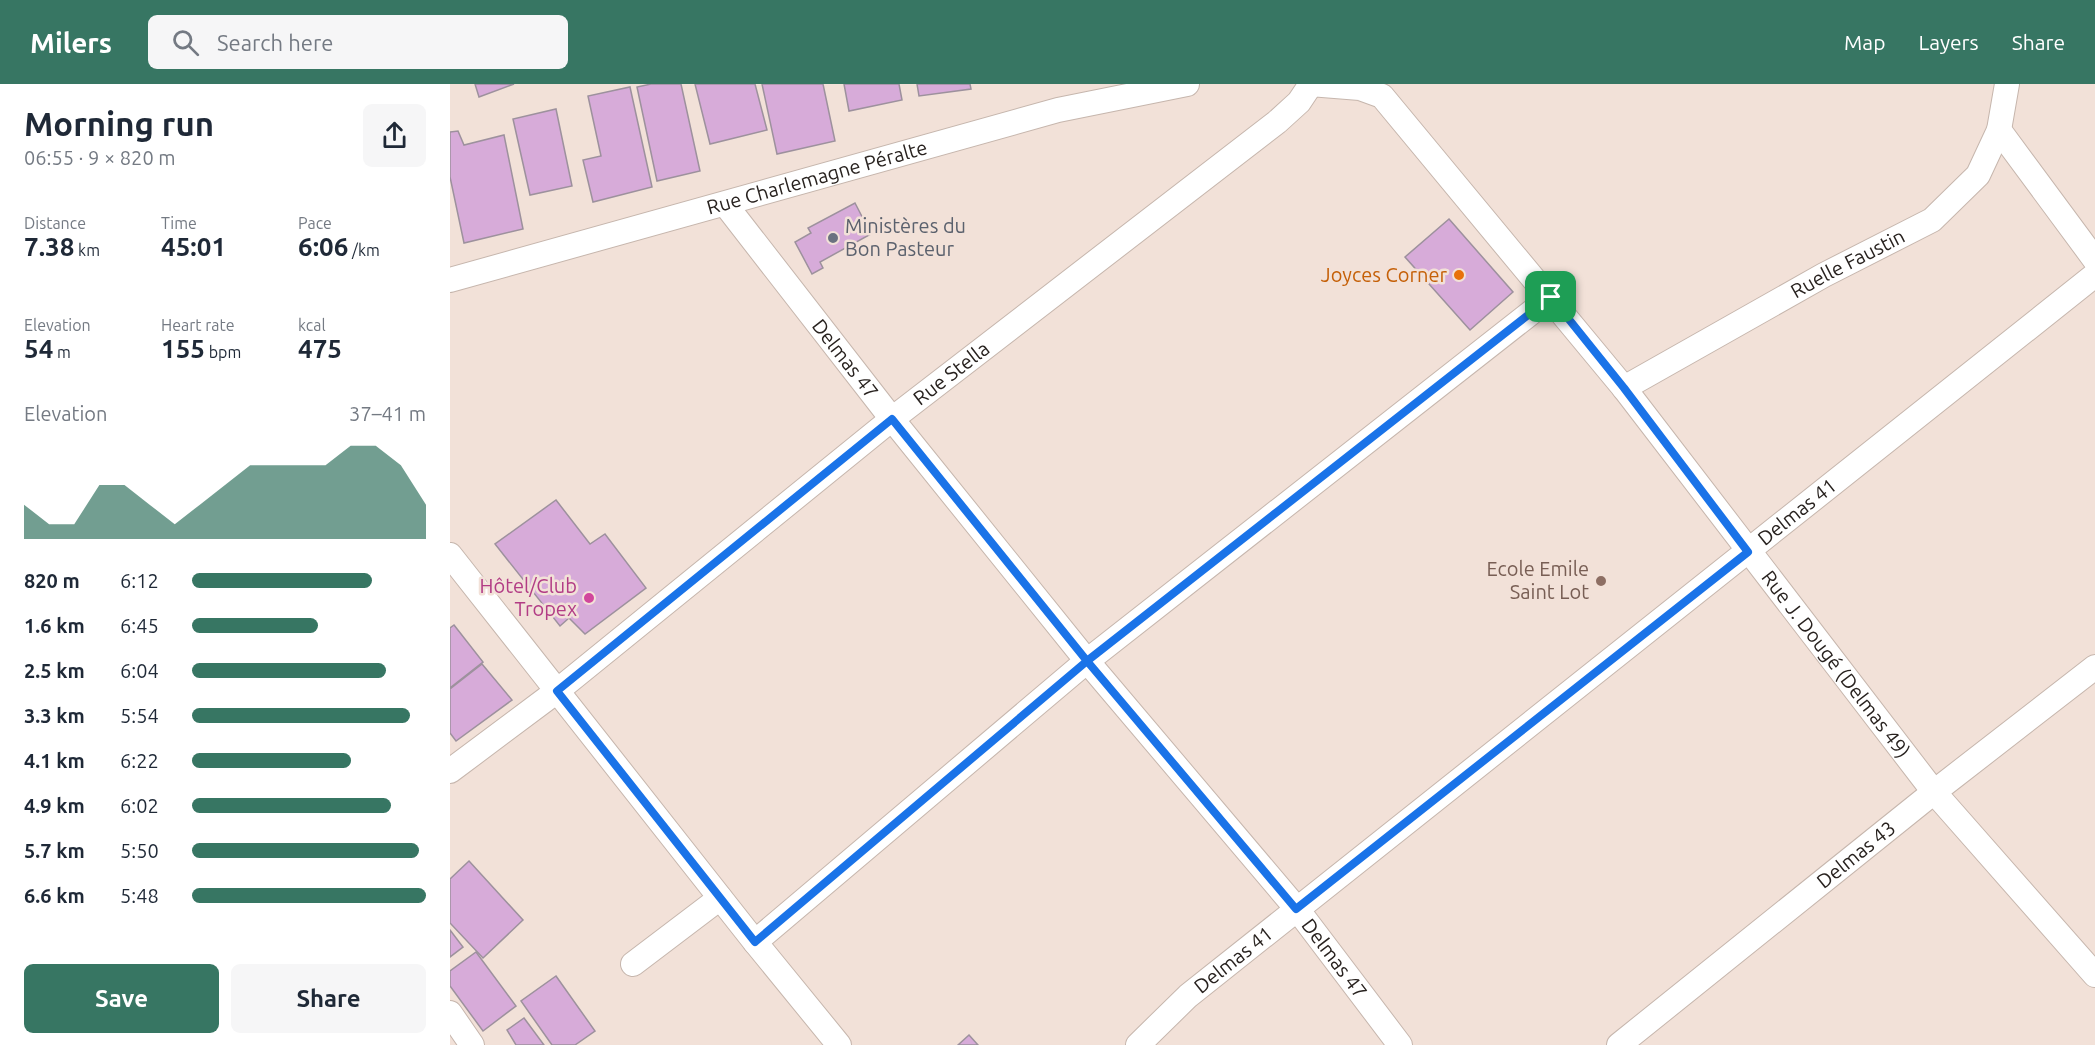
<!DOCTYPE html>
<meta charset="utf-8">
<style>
body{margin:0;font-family:Ubuntu,sans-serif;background:#f6f6f7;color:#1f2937;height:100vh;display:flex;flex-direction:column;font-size:22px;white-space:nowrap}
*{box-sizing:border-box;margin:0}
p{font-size:20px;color:#747a83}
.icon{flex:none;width:33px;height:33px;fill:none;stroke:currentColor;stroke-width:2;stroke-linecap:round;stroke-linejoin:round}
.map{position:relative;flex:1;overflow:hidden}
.panel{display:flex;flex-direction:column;background:#fff;width:450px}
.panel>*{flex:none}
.pin{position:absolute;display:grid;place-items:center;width:51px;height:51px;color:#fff;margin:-26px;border-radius:12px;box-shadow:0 3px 9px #0006}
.round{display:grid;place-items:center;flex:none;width:63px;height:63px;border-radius:9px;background:#f6f6f7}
.headline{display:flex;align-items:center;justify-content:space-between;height:102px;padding:0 24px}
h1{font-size:33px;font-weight:700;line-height:45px}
.figures{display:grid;grid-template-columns:repeat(3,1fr);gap:9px;height:102px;padding:6px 24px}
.figures div{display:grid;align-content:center}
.figures b{font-size:26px;font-weight:700}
.figures small{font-size:16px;font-weight:400}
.figures p{font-size:16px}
.chart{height:168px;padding:12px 24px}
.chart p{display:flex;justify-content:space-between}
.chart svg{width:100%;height:108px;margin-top:6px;fill:#377663;opacity:.7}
.primary-button{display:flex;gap:12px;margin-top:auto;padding:12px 24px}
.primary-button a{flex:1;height:69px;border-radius:9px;background:#377663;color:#fff;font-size:24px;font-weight:700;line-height:69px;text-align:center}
.primary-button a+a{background:#f6f6f7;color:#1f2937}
ul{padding:0 24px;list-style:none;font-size:20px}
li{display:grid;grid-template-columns:96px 72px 1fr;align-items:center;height:45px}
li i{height:15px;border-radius:8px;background:#377663}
header{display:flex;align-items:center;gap:36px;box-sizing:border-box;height:84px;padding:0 30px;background:#377663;color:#fff}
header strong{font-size:28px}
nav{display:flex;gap:33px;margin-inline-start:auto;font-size:21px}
.search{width:420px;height:54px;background:#f6f6f7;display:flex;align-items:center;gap:15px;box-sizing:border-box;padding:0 21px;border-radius:9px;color:#747a83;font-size:22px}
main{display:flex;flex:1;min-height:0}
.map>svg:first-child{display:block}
</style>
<header>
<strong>Milers</strong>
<div class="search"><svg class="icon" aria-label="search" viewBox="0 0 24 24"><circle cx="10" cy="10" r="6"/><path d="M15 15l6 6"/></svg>Search here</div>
<nav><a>Map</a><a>Layers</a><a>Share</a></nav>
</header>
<main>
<section class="panel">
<div class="headline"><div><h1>Morning run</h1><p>06:55 · 9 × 820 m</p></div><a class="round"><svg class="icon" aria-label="share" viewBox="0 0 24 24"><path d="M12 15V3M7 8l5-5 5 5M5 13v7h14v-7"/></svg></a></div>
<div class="figures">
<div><p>Distance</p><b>7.38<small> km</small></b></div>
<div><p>Time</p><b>45:01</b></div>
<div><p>Pace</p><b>6:06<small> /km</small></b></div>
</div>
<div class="figures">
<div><p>Elevation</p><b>54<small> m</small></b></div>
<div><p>Heart rate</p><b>155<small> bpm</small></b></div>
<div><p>kcal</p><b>475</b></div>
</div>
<div class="chart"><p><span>Elevation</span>37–41 m</p>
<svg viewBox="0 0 160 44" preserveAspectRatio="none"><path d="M0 44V30L10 38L20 38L30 22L40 22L50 30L60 38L70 30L80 22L90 14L100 14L110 14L120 14L130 6L140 6L150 14L160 30V44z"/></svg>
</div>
<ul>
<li><b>820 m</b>6:12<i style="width:77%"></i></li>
<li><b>1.6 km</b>6:45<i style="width:54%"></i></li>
<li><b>2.5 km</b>6:04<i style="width:83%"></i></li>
<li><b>3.3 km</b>5:54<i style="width:93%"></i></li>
<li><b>4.1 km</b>6:22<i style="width:68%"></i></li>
<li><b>4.9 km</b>6:02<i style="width:85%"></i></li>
<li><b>5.7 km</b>5:50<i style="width:97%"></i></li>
<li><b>6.6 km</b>5:48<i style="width:100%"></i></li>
</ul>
<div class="primary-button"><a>Save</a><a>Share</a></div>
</section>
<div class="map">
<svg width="1645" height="961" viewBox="0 0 1645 961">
<rect width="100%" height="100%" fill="#f2e1d8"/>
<!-- building -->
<g fill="#d7abd9" stroke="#9d919d" stroke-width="1.5">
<path d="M25,0H64L29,13Z"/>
<path d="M201,0H231L250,87L207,97L187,3Z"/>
<path d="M245,0H305L317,46L260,60Z"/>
<path d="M312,0H373L385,57L327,70Z"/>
<path d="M394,0H449L452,16L399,27Z"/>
<path d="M467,0H520L521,5L469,12Z"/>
<path d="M180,3L202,103L143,118L133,76L151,72L138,12Z"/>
<path d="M106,25L122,102L80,111L63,35Z"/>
<path d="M8,47L14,61L54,51L73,145L14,159L0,93V48Z"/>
<path d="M405,119L421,150L370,178L373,184L362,190L345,158L361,149L358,144Z"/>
<path d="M999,135L1063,208L1020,246L955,173Z"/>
<path d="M106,416L140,460L155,450L196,504L135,550L119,534L110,542L45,460Z"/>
<path d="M4,541L33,578L0,604V544Z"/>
<path d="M32,580L62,616L6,657L0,649V605Z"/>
<path d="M19,777L73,836L33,874L0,839V795Z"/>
<path d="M0,846L13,863L0,873Z"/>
<path d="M26,868L66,922L33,947L0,902V887Z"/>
<path d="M106,892L145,947L125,961H102L71,917Z"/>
<path d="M74,934L94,961H66L57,946Z"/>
<path d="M519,951L528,961H508Z"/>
</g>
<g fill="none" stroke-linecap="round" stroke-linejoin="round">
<defs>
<g id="street">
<path id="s1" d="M860,0L910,4L932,12L1174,304L1484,708L1645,891"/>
<path d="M1549,46L1645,176"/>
<path id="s2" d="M275,120L442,335L637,577L847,825L950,961"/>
<path id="s3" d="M0,196L608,26L737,0"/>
<path id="s4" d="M1174,304L1374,191L1482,136L1528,91L1549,46L1557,0"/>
<path d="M0,471L305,858L389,961"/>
<path id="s5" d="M0,687L107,607L442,335L827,38L849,18L861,0"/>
<path d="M305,858L637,577L1101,213"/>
<path d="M183,880L270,814"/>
<path d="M0,929L22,961"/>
<path id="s6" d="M688,961L738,912L1645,191"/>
<path id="s7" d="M1169,961L1484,708L1645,583"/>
</g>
</defs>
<!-- street casing -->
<use href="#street" stroke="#c6b6ad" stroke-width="26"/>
<!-- street -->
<use href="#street" stroke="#fff" stroke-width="24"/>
</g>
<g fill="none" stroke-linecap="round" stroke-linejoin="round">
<defs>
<path id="route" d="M1101,213L637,577L442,335L107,607L305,858L637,577L846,825L1298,468L1174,304L1101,213"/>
</defs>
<!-- route casing -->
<use href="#route" stroke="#fff" stroke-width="12"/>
<!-- route -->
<use href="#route" stroke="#1a73e8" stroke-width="8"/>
</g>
<!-- markers -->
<circle fill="#6b7280" stroke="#f2e1d8" stroke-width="2" cx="383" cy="154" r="6"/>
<circle fill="#e8710a" stroke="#f2e1d8" stroke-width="2" cx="1009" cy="191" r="6"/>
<circle fill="#8d6e63" stroke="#f2e1d8" stroke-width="2" cx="1151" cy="497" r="6"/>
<circle fill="#d1479c" stroke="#f2e1d8" stroke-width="2" cx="139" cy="514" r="6"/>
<g text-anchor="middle" stroke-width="5" stroke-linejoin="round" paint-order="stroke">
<!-- street labels -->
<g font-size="20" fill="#28221f" stroke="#f2e1d8">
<text dy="7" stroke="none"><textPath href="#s3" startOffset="381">Rue Charlemagne Péralte</textPath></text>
<text dy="7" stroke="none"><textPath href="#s4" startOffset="256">Ruelle Faustin</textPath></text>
<text dy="7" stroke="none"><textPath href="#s2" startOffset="196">Delmas 47</textPath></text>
<text dy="7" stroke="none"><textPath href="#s5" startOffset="640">Rue Stella</textPath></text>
<text dy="7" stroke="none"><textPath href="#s6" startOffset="848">Delmas 41</textPath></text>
<text dy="7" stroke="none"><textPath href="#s1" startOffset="801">Rue J. Dougé (Delmas 49)</textPath></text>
<text dy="7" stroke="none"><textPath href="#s7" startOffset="304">Delmas 43</textPath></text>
<text dy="7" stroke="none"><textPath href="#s6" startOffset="128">Delmas 41</textPath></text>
<text dy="7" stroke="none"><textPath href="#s2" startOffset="970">Delmas 47</textPath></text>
</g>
<!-- worship labels -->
<g font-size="20" fill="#5b616d" stroke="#f2e1d8" text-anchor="start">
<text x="395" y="149">Ministères du<tspan x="395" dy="23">Bon Pasteur</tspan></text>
</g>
<!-- food labels -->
<g font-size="20" fill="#c56008" stroke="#f2e1d8" text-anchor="end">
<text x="997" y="198">Joyces Corner</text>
</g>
<!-- education labels -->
<g font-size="20" fill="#785e54" stroke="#f2e1d8" text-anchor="end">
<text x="1139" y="492">Ecole Emile<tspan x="1139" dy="23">Saint Lot</tspan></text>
</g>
<!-- hotel labels -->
<g font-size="20" fill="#b23c85" stroke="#f2e1d8" text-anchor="end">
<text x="127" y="509">Hôtel/Club<tspan x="127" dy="23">Tropex</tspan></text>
</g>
</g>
</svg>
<div class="pin" style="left:1101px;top:213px;background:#1e9e55"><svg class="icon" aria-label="arrive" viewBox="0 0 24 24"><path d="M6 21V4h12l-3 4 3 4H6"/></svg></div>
</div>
</main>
